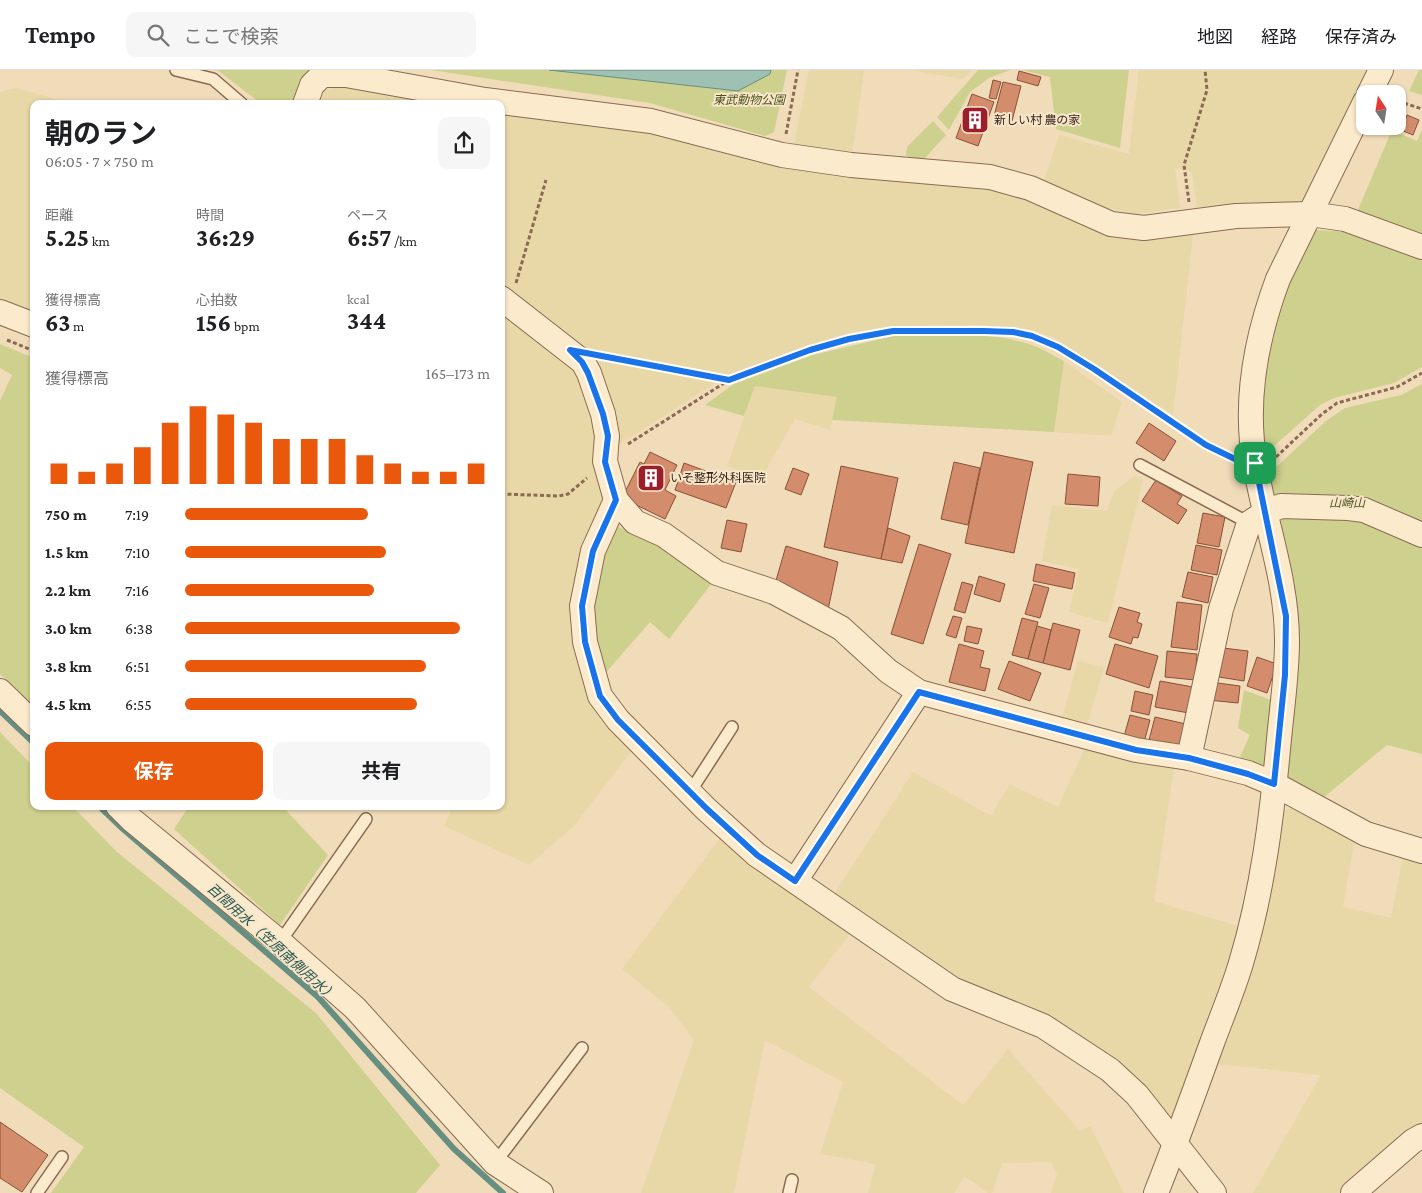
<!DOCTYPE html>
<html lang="ja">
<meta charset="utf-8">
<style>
body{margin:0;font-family:"Crimson Pro","Noto Sans JP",serif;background:#f6f6f6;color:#202124;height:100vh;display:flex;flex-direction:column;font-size:19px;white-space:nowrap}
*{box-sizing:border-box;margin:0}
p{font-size:16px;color:#757577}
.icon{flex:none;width:28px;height:28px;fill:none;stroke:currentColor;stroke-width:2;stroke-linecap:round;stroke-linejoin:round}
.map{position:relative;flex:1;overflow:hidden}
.side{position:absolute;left:30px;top:30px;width:475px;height:710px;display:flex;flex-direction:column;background:#fff;border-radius:10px;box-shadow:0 1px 4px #0004}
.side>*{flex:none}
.needle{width:32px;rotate:348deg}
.fabs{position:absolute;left:1356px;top:15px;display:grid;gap:10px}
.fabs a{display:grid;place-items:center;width:50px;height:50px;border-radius:10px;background:#fff;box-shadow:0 1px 4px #0004;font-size:25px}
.pin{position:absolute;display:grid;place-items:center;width:42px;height:42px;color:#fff;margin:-21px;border-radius:10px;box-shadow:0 2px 8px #0006}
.round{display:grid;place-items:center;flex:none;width:52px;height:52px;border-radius:10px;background:#f6f6f6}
.overview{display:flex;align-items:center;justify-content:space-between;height:85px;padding:0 15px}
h1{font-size:28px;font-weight:700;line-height:38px}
.figures{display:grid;grid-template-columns:repeat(3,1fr);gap:8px;height:85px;padding:5px 15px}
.figures div{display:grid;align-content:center}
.figures b{font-size:25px;font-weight:700}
.figures small{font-size:14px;font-weight:400}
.figures p{font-size:14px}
.chart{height:140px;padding:10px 15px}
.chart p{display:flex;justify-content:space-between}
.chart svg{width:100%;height:90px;margin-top:5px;stroke:#ea580c;stroke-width:6}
.primary-button{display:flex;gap:10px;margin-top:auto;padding:10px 15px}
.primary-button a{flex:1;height:58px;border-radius:10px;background:#ea580c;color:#fff;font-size:20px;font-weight:700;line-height:58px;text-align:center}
.primary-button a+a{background:#f6f6f6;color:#202124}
ul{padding:0 15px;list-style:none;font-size:16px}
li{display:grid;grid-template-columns:80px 60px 1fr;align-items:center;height:38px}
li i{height:12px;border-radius:6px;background:#ea580c}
header{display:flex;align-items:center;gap:30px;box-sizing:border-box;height:70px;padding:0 25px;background:#fff;border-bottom:1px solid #e0e0e0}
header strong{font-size:24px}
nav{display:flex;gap:28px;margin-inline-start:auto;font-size:18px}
.search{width:350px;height:45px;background:#f6f6f6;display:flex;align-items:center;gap:12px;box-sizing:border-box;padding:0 18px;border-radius:10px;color:#757577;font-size:19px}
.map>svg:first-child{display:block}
</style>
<header>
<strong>Tempo</strong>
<div class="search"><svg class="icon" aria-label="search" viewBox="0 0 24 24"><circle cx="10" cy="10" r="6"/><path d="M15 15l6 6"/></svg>ここで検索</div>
<nav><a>地図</a><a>経路</a><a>保存済み</a></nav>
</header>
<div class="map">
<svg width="1422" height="1123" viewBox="0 0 1422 1123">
<rect width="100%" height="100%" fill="#f1dcba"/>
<!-- farmland -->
<g fill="#e8d7a7">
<path d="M809,0H864L852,86L794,75Z"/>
<path d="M911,0H971L963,9Z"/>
<path d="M1139,0H1370L1306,133L1293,136L1237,133L1197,137L1192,102L1175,97L1180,138L1136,144L1106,138L1044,111L1059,65L1129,84Z"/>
<path d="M343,15L443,34H318L325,20Z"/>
<path d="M16,18L73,34H34V244L0,233V22Z"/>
<path d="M501,44L651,62L985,118L1020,125L1151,168L1193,165L1173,345L1053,267L1031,260L981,255L894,256L848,263L807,276L728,305L612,379L607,325L501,220Z"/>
<path d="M501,239L571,295L587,325L599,363L606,430L572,536L633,679L574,756L529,795L444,756L453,736H501Z"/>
<path d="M1064,291L1122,332L1111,366L1054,362Z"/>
<path d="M755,316L837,327L830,360L795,349L760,410L727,396Z"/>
<path d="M1135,406L1143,409L1108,553L1069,542L1079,499L1042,491L1052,435L1107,441L1114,421Z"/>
<path d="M1078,591L1104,597L1086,659L1061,652Z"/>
<path d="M1086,676L1139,693L1174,698L1154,831L1238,856L1234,876L1173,1047L1167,1051L958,915L833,826L913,702L991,746L1010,714L1058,737Z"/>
<path d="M1293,735L1354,773L1343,837L1391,848L1403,786L1422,792V1056L1342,1123H1253L1321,1005L1216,994L1262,859L1283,742Z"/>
<path d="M720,768L852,861L809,917L963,1035L1008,979L1080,1061L1090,1056L1124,1123H1051L1057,1104L1051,1092L1002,1093L992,1123H988L964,1106L955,1123H868L876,1094L820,1084L843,1012L765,970L734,1123H641L694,970L669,937L622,899Z"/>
</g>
<!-- green -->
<g fill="#ced08e">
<path d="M217,0H310L300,11L292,34H262Z"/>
<path d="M431,0H787L774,62L765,66L650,33Z"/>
<path d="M978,0H1011L989,8L970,22L949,60L937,47Z"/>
<path d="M1022,0H1129L1120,78L1056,59L1050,7Z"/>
<path d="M1419,0H1422V25L1409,21Z"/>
<path d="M933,51L946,65L925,88H910L906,85L907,77Z"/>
<path d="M1392,60L1417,71L1422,60V166L1357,142Z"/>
<path d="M1316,160L1351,162L1422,187V297L1394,313L1334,328L1320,335L1273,377L1265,376C1258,326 1269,257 1289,211C1297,194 1307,177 1316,160Z"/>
<path d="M893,266C938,266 989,260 1032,275C1043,279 1054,286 1064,291L1054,362L832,350L837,327L755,316L744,346L705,335L734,314L813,285Z"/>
<path d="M0,274L34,288V637L0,604V331L12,305L0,298Z"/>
<path d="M1422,314V684L1387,675L1323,728L1284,707L1296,601L1265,413L1272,401L1326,351L1345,338L1401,325Z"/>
<path d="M615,456L666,474L715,509L669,569L650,552L602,607L590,537L600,484Z"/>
<path d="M1244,620L1273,631L1268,695L1261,699L1237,693L1250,665L1238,658Z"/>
<path d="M0,662L34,697V736H72L117,782L316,943L440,1095L416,1123H51L84,1077L0,1018Z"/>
<path d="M189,736H282L328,785L280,855L174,759Z"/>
</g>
<!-- water -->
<path fill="#9fc1b4" stroke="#668f81" d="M549,0H771L770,4L738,21Z"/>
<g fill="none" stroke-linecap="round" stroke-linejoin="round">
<!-- stream -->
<g stroke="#668f81" stroke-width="6">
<path d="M0,641L34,673"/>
<path d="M99,736L123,759L318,927L454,1079L503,1123"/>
</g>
</g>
<!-- building -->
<g fill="#d38d6c" stroke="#8a5037">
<path d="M1019,1L1041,7L1038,16L1017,10Z"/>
<path d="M993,10L1001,12L996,29L989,28Z"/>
<path d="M1003,12L1021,16L1012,51L994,46Z"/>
<path d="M972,24L994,32L978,76L956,68Z"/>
<path d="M1407,45L1419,50L1413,65L1401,60Z"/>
<path d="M1149,353L1176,371L1164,391L1136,373Z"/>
<path d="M650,382L677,395L665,420L676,426L665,449L622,428L640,392L644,394Z"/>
<path d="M984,382L1033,392L1014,483L965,473Z"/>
<path d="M954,392L980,398L968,455L941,449Z"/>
<path d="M684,393L736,412L726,438L675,420Z"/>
<path d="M841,396L898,408L881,489L824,477Z"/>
<path d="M793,398L809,404L801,425L785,419Z"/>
<path d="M1068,404L1100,407L1098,436L1065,434Z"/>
<path d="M1156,410L1182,426L1177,434L1187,440L1178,454L1142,431Z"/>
<path d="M1203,443L1225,447L1219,477L1197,473Z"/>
<path d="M727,450L747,454L741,482L721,478Z"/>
<path d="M888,458L910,466L902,493L881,489Z"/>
<path d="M919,474L951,484L923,574L891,564Z"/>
<path d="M1196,475L1222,480L1217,505L1191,500Z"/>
<path d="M786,476L838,492L828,540L775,514Z"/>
<path d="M1036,494L1075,503L1072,519L1033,511Z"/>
<path d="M1188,502L1213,507L1208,533L1182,527Z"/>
<path d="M979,506L1005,514L1000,532L974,524Z"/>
<path d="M962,512L973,515L965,543L954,540Z"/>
<path d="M1034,514L1049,518L1040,548L1025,544Z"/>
<path d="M1177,532L1202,535L1197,580L1171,577Z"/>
<path d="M1119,537L1140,543L1137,552L1142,554L1138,568L1133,567L1131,574L1109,567Z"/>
<path d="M953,546L962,548L956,568L946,565Z"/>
<path d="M1022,548L1038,552L1028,589L1012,585Z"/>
<path d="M1053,553L1080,560L1070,600L1043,593Z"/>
<path d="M967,556L982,559L978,574L964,571Z"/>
<path d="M1037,556L1051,560L1043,593L1028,589Z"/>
<path d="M959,574L984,581L980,597L990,599L985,621L949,612Z"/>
<path d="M1115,574L1158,586L1149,618L1106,604Z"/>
<path d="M1223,578L1248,581L1244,611L1219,607Z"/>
<path d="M1167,581L1197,584L1195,610L1165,607Z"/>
<path d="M1257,587L1277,594L1267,623L1247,616Z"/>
<path d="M1009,591L1041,603L1030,631L998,619Z"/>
<path d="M1160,611L1193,617L1189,643L1155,637Z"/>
<path d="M1210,612L1240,616L1238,633L1208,630Z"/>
<path d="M1135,621L1153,625L1149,645L1131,641Z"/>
<path d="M1130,645L1150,650L1143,676L1123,670Z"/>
<path d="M1155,647L1186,654L1180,677L1149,670Z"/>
<path d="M0,1052L48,1085L22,1122L0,1108Z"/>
</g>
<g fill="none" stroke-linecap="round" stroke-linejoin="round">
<defs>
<g id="lane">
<path d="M176,0L213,9L242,34"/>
<path d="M1140,395L1249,453"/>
<path d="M690,722L732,657"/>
<path d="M280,872L366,749"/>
<path d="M495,1093L582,978"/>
<path d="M37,1123L62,1087"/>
<path d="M789,1123L792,1110"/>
</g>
<g id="street">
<path d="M1369,24L1381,0"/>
<path d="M305,34L312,15L322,5H346L485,30L651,51L782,85L851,95L990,107L1030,118L1111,154L1144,158L1236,146L1310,144L1345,149L1422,177"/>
<path d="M501,228L583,292L589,303L603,344L607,366L605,391L616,430L635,452L664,465L717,503L774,522L841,558L888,601L919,622L1136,680L1189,688L1248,703L1274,714L1366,764L1422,781"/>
<path d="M0,242L34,255"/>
<path d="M616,430L593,481L582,536L585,572L600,626L618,650L706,739L757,785L952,919L1043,956L1110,1000L1137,1025L1214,1123"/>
<path d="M0,621L34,654"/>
<path d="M1189,688L1221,539L1249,453L1266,442L1281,436L1348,438L1364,440L1422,465"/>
<path d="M118,736L132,750L280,872L355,938L495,1093L541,1123"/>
<path d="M795,811L919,622"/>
<path d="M1156,1123C1176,1073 1194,1023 1212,973C1222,946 1233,920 1241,893C1263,820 1272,745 1279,669C1282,637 1287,604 1287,571C1287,510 1265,453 1255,394C1244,332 1256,268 1278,209L1365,32"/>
<path d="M1353,1123L1413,1071L1422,1066"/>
</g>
</defs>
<!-- lane casing -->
<use href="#lane" stroke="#896b53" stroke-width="14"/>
<!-- street casing -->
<use href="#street" stroke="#896b53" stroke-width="26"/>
<!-- path -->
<g stroke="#896b53" stroke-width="3" stroke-dasharray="4 2.5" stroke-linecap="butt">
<path d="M1398,31L1422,39"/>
<path d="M786,64L798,0"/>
<path d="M1189,132L1184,95L1207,20L1205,0"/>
<path d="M516,213L546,110"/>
<path d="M7,270L34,281"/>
<path d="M605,286L729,310"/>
<path d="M628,374L729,310L810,280L849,269L893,261H984L1013,263L1032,266L1057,277L1093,299L1206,375L1233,388"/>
<path d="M1276,387L1322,344L1337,333L1397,317L1422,303"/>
<path d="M501,424L559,426L568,424L587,408"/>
</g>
<!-- lane -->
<use href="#lane" stroke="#fceacd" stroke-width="11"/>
<!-- street -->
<use href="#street" stroke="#fceacd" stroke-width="24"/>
</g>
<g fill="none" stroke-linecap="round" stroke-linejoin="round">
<defs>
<path id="route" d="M893,261H984L1013,262L1032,266L1058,277L1094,299L1206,375L1239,391L1255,393L1286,546L1285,605L1274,714L1248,704L1189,688L1136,680L919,622L795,811L757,785L706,738L618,650L600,626L585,572L582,536L593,481L616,430L605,392L608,366L603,344L588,303L582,292L570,280L729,310L810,280L849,269Z"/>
</defs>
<!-- route casing -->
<use href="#route" stroke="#fff" stroke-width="10"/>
<!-- route -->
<use href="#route" stroke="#1a73e8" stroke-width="6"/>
</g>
<!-- icons -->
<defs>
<symbol id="building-square" viewBox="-11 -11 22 22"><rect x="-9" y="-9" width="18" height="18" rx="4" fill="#9d1e2b" stroke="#f8e6ca"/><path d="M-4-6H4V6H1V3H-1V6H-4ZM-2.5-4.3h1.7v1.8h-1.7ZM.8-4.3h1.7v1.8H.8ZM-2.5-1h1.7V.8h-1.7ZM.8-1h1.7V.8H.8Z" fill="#fff"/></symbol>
</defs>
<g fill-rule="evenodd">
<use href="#building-square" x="959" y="34" width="32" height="32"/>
<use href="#building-square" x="635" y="392" width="32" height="32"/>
</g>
<g text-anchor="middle" stroke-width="4" stroke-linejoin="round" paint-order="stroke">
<!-- park labels -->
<g font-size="12" font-style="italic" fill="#4c551e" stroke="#f8e6ca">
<text x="749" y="34">東武動物公園</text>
<text x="1347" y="437">山崎山</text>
</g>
<!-- poi labels -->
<g font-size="12" fill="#372519" stroke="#f8e6ca" text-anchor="start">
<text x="994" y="54">新しい村 農の家</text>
<text x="670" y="412">いそ整形外科医院</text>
</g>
<!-- water labels -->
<g font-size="14" font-style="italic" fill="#275850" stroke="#f8e6ca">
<text transform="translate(272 872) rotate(42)" y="5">百間用水（笠原南側用水）</text>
</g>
</g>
</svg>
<div class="fabs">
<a><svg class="needle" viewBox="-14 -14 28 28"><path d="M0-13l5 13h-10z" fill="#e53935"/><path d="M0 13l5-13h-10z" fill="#757577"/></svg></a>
</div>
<div class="pin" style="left:1255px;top:393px;background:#1e9e55"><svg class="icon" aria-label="arrive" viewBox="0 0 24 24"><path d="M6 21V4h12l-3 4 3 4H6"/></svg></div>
<section class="side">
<div class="overview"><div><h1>朝のラン</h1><p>06:05 · 7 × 750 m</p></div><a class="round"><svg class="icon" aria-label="share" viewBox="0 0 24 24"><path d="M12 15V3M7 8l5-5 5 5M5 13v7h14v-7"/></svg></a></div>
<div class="figures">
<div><p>距離</p><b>5.25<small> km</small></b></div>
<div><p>時間</p><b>36:29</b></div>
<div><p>ペース</p><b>6:57<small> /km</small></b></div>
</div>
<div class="figures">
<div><p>獲得標高</p><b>63<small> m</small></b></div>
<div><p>心拍数</p><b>156<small> bpm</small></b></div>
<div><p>kcal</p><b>344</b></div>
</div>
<div class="chart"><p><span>獲得標高</span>165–173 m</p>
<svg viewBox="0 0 160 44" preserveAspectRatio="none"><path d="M5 44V34M15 44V38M25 44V34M35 44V26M45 44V14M55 44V6M65 44V10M75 44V14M85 44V22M95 44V22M105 44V22M115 44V30M125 44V34M135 44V38M145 44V38M155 44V34"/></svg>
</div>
<ul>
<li><b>750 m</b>7:19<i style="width:60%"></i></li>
<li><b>1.5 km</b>7:10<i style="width:66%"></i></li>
<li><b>2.2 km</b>7:16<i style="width:62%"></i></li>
<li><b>3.0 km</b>6:38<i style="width:90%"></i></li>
<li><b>3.8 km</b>6:51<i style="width:79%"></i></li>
<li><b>4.5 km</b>6:55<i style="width:76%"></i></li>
</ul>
<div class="primary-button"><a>保存</a><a>共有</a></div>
</section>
</div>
